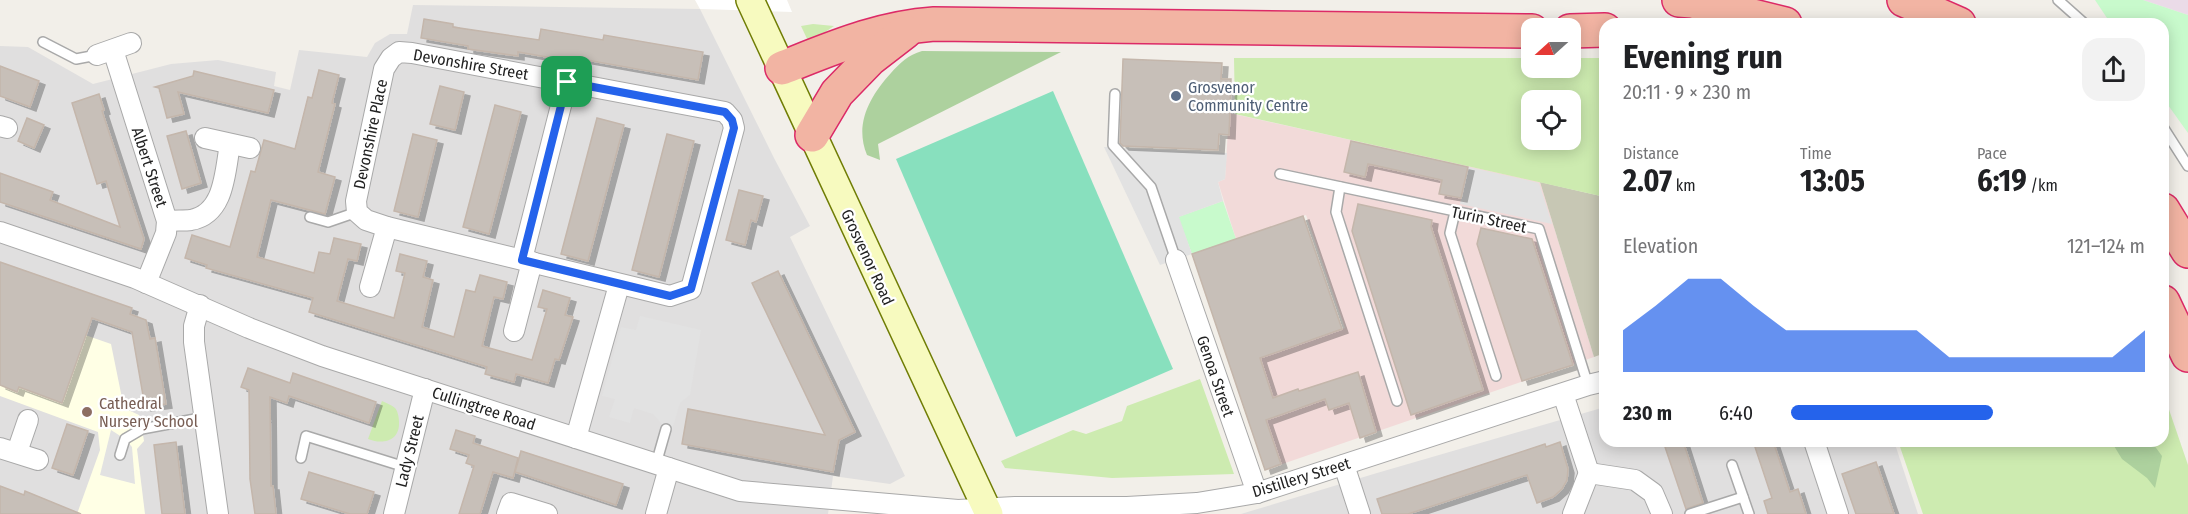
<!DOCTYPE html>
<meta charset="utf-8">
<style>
body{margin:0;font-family:"Fira Sans Condensed",sans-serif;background:#f2f2f2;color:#202124;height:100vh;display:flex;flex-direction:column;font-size:22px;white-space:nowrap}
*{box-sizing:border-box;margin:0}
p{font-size:20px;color:#757577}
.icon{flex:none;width:33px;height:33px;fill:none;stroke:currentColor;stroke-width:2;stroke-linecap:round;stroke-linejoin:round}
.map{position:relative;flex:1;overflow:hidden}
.sheet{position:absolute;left:1599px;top:18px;width:570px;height:429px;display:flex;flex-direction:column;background:#fff;border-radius:18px;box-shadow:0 3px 15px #0003}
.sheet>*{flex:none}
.needle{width:39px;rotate:249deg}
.tools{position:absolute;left:1521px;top:18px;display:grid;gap:12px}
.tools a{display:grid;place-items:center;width:60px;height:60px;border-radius:12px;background:#fff;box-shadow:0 3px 15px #0003;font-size:30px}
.pin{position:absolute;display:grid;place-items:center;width:51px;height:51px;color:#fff;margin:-26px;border-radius:12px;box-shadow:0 3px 9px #0006}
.round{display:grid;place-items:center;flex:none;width:63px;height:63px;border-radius:18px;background:#f2f2f2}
.headline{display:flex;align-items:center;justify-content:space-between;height:102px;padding:0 24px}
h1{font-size:33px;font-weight:700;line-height:45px}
.stats{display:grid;grid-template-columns:repeat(3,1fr);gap:9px;height:102px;padding:6px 24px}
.stats div{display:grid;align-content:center}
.stats b{font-size:30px;font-weight:700}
.stats small{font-size:16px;font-weight:400}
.stats p{font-size:16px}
.chart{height:168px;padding:12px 24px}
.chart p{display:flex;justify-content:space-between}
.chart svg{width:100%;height:108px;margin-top:6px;fill:#2563eb;opacity:.7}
ul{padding:0 24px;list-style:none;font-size:20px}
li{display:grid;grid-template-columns:96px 72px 1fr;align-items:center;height:45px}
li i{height:15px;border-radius:8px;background:#2563eb}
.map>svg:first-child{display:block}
</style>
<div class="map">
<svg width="2188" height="514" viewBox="0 0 2188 514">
<defs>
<filter id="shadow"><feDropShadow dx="6" dy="4" stdDeviation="0" flood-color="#0004"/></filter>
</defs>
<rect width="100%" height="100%" fill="#f2efe9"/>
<!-- residential -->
<g fill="#e0dfdf">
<path d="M413,5L700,9L774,158L810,226L790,237L905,476L890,484L833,476L828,514H0V46L28,47L93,84L171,64L218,60L276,72L274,86L290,90L299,50L367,57L375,43L390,34H407Z"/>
<path d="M1605,407V441H1894L1918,514H1241L1377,473Z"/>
</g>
<!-- commercial -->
<path fill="#f2dad9" d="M1229,113L1540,182L1594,357L1265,470L1230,368L1345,328L1306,215L1236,239L1218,182L1225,179Z"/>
<!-- industrial -->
<path fill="#ebdbe8" d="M2143,0H2188V15Z"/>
<!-- education -->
<path fill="#ffffe5" d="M22,313L111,344L124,408L139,415L142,429L144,441L137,449L145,514H77L100,450L98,432L0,396V376Z"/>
<!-- construction -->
<path fill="#c7c7b4" d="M1540,182L1605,197V353L1594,357Z"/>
<!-- grass -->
<g fill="#cdebb0" fill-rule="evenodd">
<path d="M813,24L834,26L809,43L801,26Z"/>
<path d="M1234,58H1531L1532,68H1570L1571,58H1605V197L1235,114ZM1532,100H1570V140H1532Z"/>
<path d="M1200,379L1234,474L1112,478L1005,468L1001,461L1073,430L1086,434L1122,421L1127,406Z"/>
<path d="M2163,392L2188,465V514H1923L1898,441H2163Z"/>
<path d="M382,401C386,403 392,405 395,408C398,411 399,418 399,422C400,441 383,445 368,439Z"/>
</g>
<!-- forest -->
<g fill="#add19e">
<path d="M922,51L1061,52L878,144L880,160L867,155C854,124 870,96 891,73C900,63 908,55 922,51Z"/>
<path d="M2111,441H2151L2162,456L2155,488L2147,478L2122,459Z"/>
</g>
<!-- park -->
<g fill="#c8facc">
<path d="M2095,0H2143L2188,15V133L2163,98V24H2111Z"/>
<path d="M1223,201L1236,239L1192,254L1178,217Z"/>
</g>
<!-- pitch -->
<path fill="#88e0be" d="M1053,91L1173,369L1016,437L896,159Z"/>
<!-- parking -->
<g fill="#e2e2e2">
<path d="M1104,147L1227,153L1225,179L1218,182L1223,201L1179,217L1192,254L1160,265Z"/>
<path d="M1468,167L1539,183L1552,224L1460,204Z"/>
<path d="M640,316L701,330L690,395L680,403L672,430L666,429L653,414L634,408L630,423L609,417L615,399L602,396L621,327L636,330Z"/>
<path d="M111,430L125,439L132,447L135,484L100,475Z"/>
</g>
<!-- pier -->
<path fill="#fff" d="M695,0H787L792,12L700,9Z"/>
<!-- building -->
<g fill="#c7bfb8" stroke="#c4b6ab" stroke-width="1.5" filter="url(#shadow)">
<path d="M424,19L453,24V27L539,40L541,29L603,40L604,35L703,52L698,80L576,58L575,62L518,52V56L468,49V46L421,38Z"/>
<path d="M1123,59L1222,63L1221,79H1231L1229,135L1219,134L1218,150L1123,146L1120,143Z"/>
<path d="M0,66L39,81L30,107L0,96Z"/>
<path d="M319,70L339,75L332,103L335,104L318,172L335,177L325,214L271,200L257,257L314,273L319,252L330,254L334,238L361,244L357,261L348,259L337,301L394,318L405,273L396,271L400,254L427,261L423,277L433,280L422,327L454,337L466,290L475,292L480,275L507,282L503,299L494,297L482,346L532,360L547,309L538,307L543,290L570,298L565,315L573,317L559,360L555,359L548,383L516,374L514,382L485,374L487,367L309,312L313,298L206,268L207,265L185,258L192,235L230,247L251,171L255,172L264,140L295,149L308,97L312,98Z"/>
<path d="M194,71L274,90L268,113L178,92L184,114L167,118L159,88L155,87L193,76Z"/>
<path d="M440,86L464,92L455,130L430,124Z"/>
<path d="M99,94L104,110L102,111L144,239L141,249L0,202V173L53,192L50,200L120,227L106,181L97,184L72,103Z"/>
<path d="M495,105L521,112L489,234L463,227Z"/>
<path d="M27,118L44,125L34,148L18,141Z"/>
<path d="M597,118L624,125L588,261L561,254Z"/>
<path d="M186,131L201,183L182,189L167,136Z"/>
<path d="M413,134L437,140L418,217L394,211Z"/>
<path d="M667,134L694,141L659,277L632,270Z"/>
<path d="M1351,141L1468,167L1461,198L1439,194L1442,180L1368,164L1365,177L1344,172Z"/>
<path d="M739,190L763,196L756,222L751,220L745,245L726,240Z"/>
<path d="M1358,204L1432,220L1431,227L1483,390L1411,415L1352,231Z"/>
<path d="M1303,216L1342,329L1260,358L1273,398L1298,389L1299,391L1358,372L1376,432L1360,438L1349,403L1329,410L1325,399L1266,420L1281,464L1265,470L1192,254Z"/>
<path d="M1481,228L1532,239L1573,365L1522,381L1477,244Z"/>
<path d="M0,262L132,308L130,314L146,320L150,339L155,338L166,404L145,407L132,332L92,318L62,403L19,387L17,392L0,385Z"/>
<path d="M778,271L855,432L839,440L833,472L682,444L688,409L825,435L752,283Z"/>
<path d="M248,368L290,383L293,373L376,402L369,423L289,396L287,403L270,397L271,486H273L276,514H255L250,479L249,390L241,387Z"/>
<path d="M67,424L88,431L73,475L52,468Z"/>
<path d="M456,430L475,436L473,443L518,458L513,478L493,472L480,514H459L474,466L466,463L469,455L450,449Z"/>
<path d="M1663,441H1683L1703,503L1686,509Z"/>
<path d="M1753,441H1773L1790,492L1798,489L1806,514H1768L1764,501L1772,498Z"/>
<path d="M176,442L185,514H162L154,445Z"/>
<path d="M1560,442L1568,469L1567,480L1562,489L1553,497L1537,503L1527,475L1408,514H1382L1377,499L1545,444L1546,447Z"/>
<path d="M521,451L623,484L616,505L515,472Z"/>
<path d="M1876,462L1894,514H1856L1842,474Z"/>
<path d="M309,472L374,492L367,514H350L301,499Z"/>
<path d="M0,486L24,495L25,491L81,514H0Z"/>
</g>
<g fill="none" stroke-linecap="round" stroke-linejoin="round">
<defs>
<g id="service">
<path d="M2058,0L2085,24"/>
<path d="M43,42L76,59L97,55"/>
<path d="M1115,94L1113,145L1151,187L1176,260"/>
<path d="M2163,127L2188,166"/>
<path d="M1280,174L1539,229L1588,385"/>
<path d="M1340,187L1336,212L1397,401"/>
<path d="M1455,212L1450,233L1496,376"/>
<path d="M310,217L328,222L357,212"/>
<path d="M120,455L125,439L142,429L206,417"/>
<path d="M301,458L306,436L405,467"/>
<path d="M656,464L666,429"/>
<path d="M1732,465L1749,514"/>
<path d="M1690,514L1743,497"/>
</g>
<g id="minor">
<path d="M113,50L167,221L166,233L146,283"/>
<path d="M399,52L412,53L725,112L732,120L734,128L691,289L670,296L387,227L366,220L357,212L356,201L384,69L391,58Z"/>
<path d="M97,55L131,43"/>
<path d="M0,126L7,128"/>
<path d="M205,138L250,148"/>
<path d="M167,221C175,220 184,221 191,220C225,214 225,171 230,144"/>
<path d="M0,232L135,278L249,328L322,356L740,491L958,510L1015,507H1127L1197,503L1257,493L1588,385L1605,381"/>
<path d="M522,259L567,82"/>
<path d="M1176,260L1257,493"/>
<path d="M370,287L387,227"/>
<path d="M200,305L194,326V342L218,514"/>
<path d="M514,331L532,262"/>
<path d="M1563,394L1589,473"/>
<path d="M576,438L619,285"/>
<path d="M1814,441L1838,514"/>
<path d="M0,448L38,460"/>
<path d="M17,452L28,420"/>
<path d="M1344,465L1360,514"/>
<path d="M1589,473L1635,480L1653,493L1662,514"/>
<path d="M394,514L425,389"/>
<path d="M507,514L511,503L547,514"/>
<path d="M656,514L669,468"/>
<path d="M1573,514L1589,473"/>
</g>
<path id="secondary" d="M750,0L989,514"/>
<g id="trunk">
<path d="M1679,0L1692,1L1785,24"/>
<path d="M1904,0L1959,24"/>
<path d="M1570,31L1605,30"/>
<path d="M782,68C833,48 878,28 934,24L1532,31"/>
<path d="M812,135L837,93L870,59L905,32"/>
<path d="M2163,210L2188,251"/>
<path d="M2163,302L2188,355"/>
</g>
</defs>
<!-- service casing -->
<use href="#service" stroke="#a9a9a9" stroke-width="12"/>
<!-- minor casing -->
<use href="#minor" stroke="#a9a9a9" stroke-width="22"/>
<!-- secondary casing -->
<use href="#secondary" stroke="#707d05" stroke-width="30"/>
<!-- trunk casing -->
<use href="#trunk" stroke="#dc2a67" stroke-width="36"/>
<!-- service -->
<use href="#service" stroke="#fff" stroke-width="9"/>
<!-- minor -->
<use href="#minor" stroke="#fff" stroke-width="20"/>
<!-- secondary -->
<use href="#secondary" stroke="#f7fabf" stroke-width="27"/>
<!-- trunk -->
<use href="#trunk" stroke="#f2b4a3" stroke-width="33"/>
</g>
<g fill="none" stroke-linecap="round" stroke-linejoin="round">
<defs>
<path id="route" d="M567,82L725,112L732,120L734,128L691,289L670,296L522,260Z"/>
</defs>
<!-- route casing -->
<use href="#route" stroke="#fff" stroke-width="12"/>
<!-- route -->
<use href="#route" stroke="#2563eb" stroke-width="8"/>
</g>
<!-- markers -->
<circle fill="#5c6f8a" stroke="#fff" stroke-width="2" cx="1176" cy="96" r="6"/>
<circle fill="#8d6e63" stroke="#fff" stroke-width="2" cx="87" cy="412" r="6"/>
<g text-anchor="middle" stroke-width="4.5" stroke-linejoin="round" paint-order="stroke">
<!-- street labels -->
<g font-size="16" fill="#222" stroke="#fff">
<text transform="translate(471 64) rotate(10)" y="6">Devonshire Street</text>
<text transform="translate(370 134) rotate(-78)" y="6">Devonshire Place</text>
<text transform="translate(150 167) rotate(72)" y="6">Albert Street</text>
<text transform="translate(1489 219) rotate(12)" y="6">Turin Street</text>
<text transform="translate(868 257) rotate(65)" y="6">Grosvenor Road</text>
<text transform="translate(1216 376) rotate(71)" y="6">Genoa Street</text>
<text transform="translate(484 408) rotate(18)" y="6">Cullingtree Road</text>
<text transform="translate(409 451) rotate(-76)" y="6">Lady Street</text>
<text transform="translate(1301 477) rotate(-17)" y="6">Distillery Street</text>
</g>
<!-- service labels -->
<g font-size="16" fill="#4e5e75" stroke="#fff" text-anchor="start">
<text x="1188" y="93">Grosvenor<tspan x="1188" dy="18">Community Centre</tspan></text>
</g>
<!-- education labels -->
<g font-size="16" fill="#785e54" stroke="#fff" text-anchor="start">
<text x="99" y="409">Cathedral<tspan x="99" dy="18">Nursery School</tspan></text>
</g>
</g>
</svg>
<div class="tools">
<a><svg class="needle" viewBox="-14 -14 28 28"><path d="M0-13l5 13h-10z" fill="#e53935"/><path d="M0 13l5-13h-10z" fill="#757577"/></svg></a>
<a><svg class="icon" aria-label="locate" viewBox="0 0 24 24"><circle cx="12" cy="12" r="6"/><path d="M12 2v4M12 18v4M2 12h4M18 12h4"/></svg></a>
</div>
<div class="pin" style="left:567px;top:82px;background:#1e9e55"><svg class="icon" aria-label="arrive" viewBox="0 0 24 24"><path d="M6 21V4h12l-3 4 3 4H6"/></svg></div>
<section class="sheet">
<div class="headline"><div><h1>Evening run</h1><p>20:11 · 9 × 230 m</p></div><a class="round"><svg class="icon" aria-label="share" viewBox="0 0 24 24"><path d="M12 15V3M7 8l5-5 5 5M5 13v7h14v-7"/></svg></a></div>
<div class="stats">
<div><p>Distance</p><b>2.07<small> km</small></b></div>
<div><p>Time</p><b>13:05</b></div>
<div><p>Pace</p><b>6:19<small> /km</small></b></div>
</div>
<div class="chart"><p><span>Elevation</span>121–124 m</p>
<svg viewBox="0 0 160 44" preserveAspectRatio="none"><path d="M0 44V27L10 17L20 6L30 6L40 17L50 27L60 27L70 27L80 27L90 27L100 38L110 38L120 38L130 38L140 38L150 38L160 27V44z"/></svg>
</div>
<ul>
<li><b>230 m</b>6:40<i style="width:57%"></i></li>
</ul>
</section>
</div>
